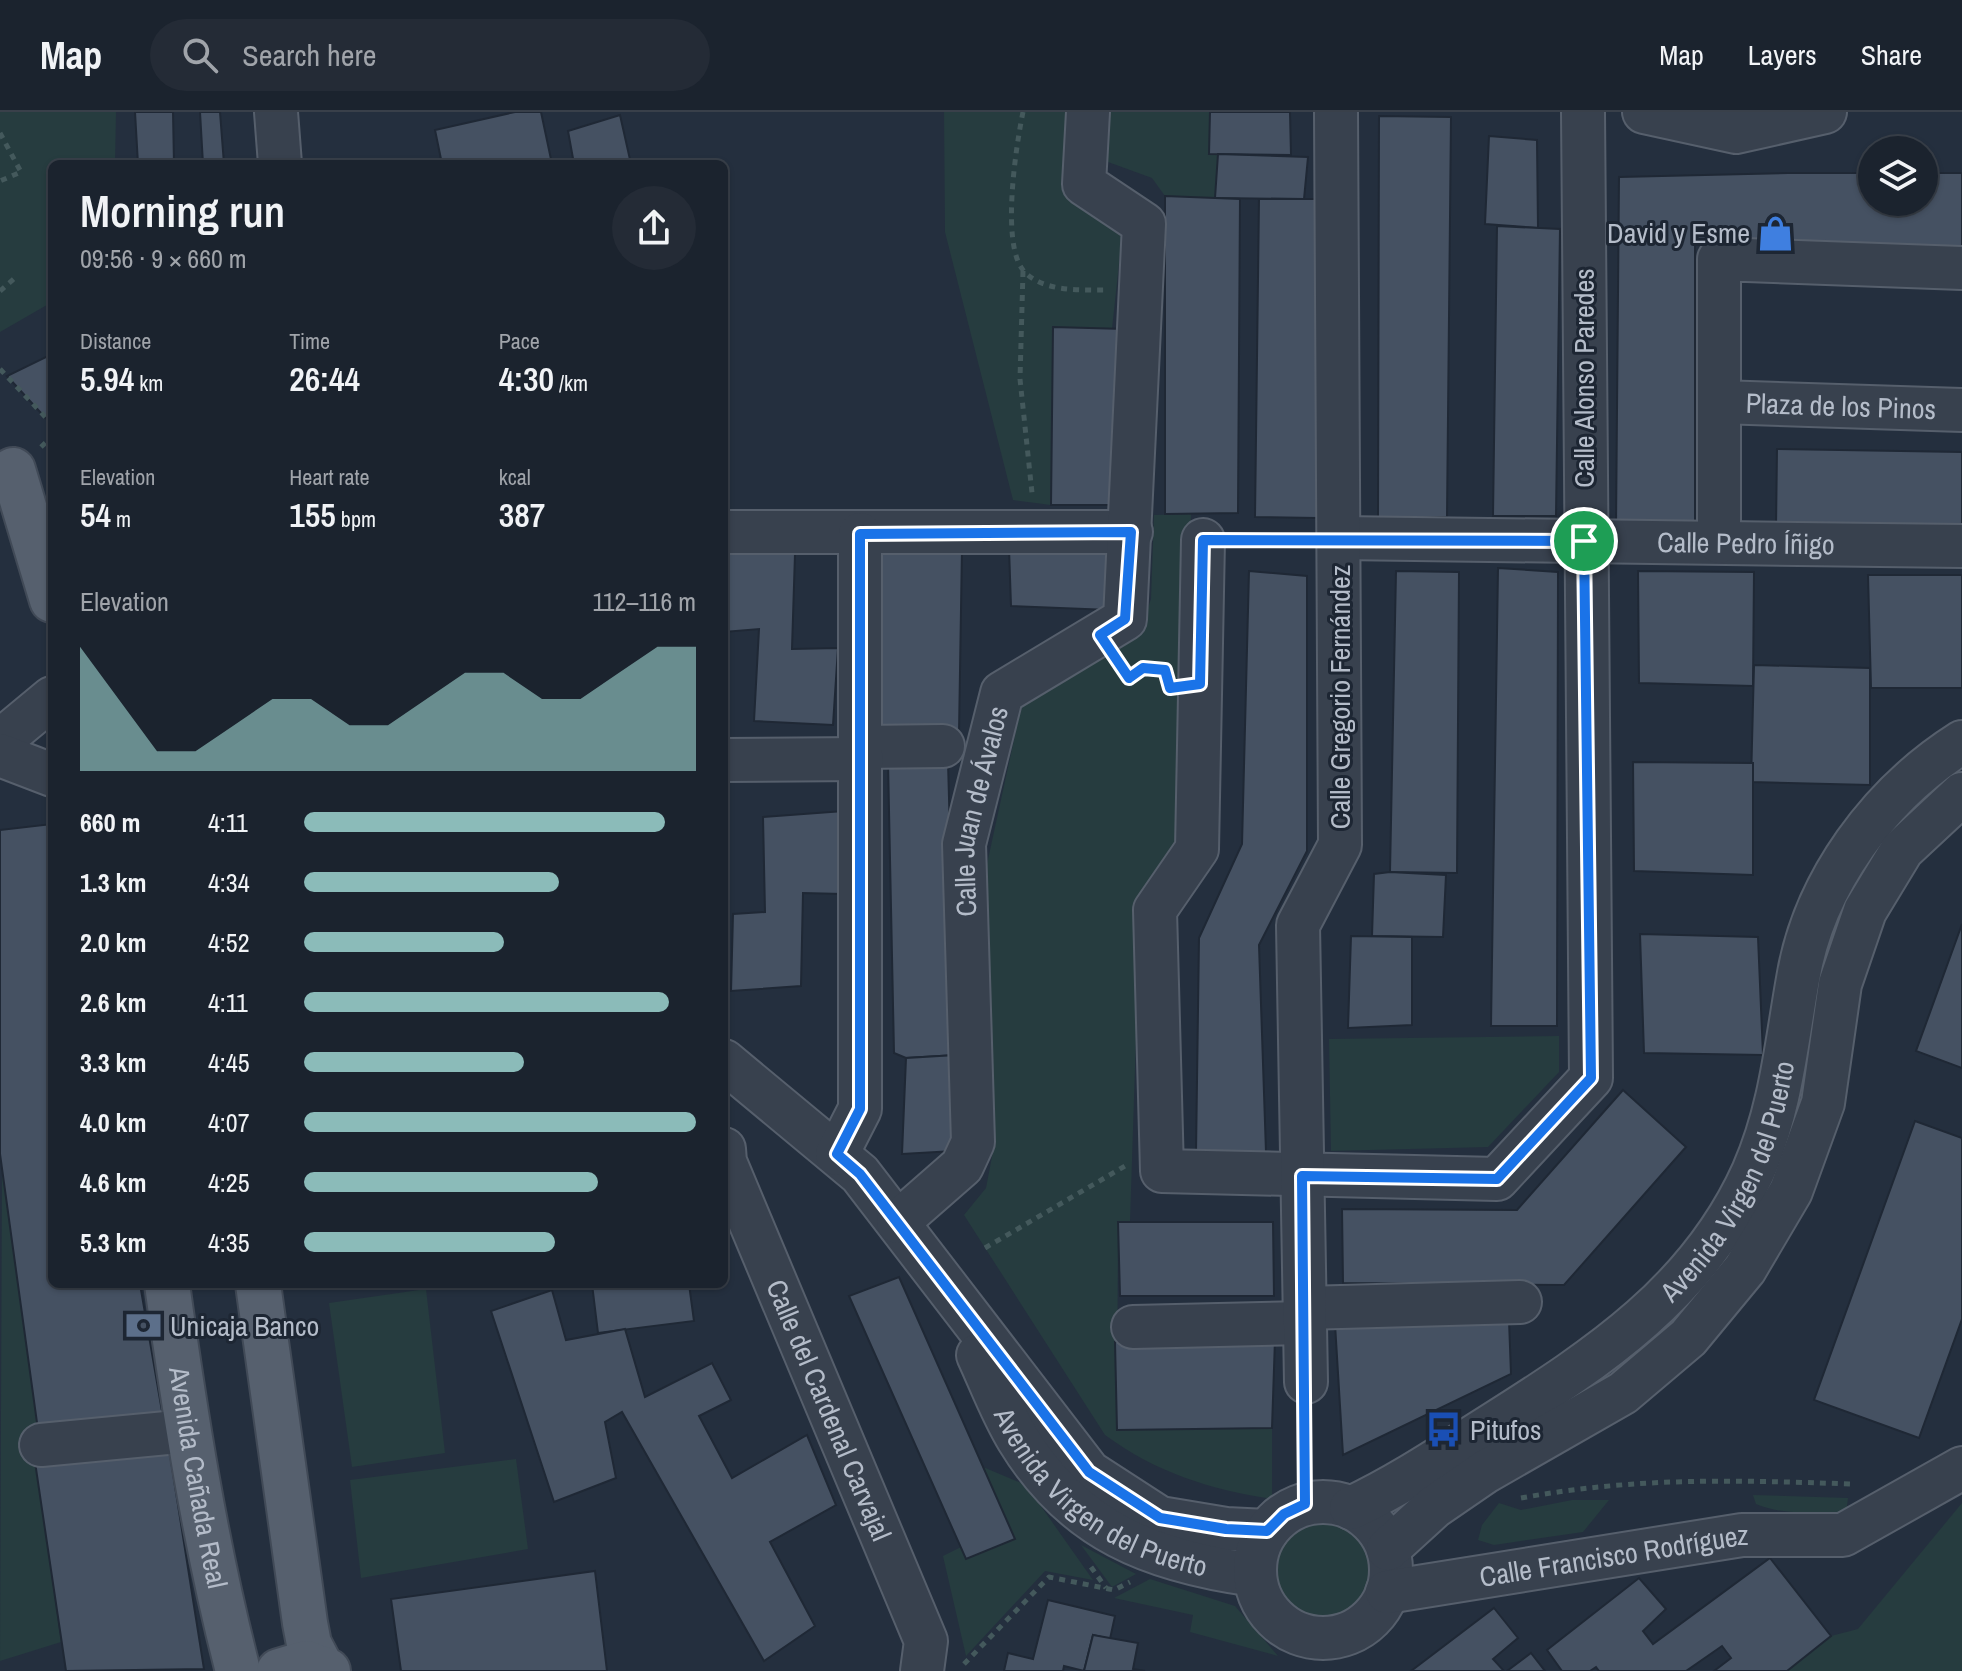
<!DOCTYPE html>
<meta charset="utf-8">
<style>
body{margin:0;font-family:"Archivo Narrow",sans-serif;background:#242b36;color:#f1f3f6;height:100vh;display:flex;flex-direction:column;font-size:30px;white-space:nowrap}
*{box-sizing:border-box;margin:0}
p{font-size:26px;color:#a0a4aa}
.icon{flex:none;width:44px;height:44px;fill:none;stroke:currentColor;stroke-width:2;stroke-linecap:round;stroke-linejoin:round}
.map{position:relative;flex:1;overflow:hidden}
.sheet{position:absolute;left:48px;top:48px;width:680px;height:1128px;display:flex;flex-direction:column;background:#1b232e;border-radius:12px;box-shadow:0 2px 6px #0004,0 0 0 2px #39404a}
.sheet>*{flex:none}
.fabs{position:absolute;left:1858px;top:24px;display:grid;gap:16px}
.fabs a{display:grid;place-items:center;width:80px;height:80px;border-radius:50%;background:#1b232e;box-shadow:0 2px 6px #0004,0 0 0 2px #39404a;font-size:40px}
.pin{position:absolute;display:grid;place-items:center;width:68px;height:68px;color:#fff;margin:-34px;border:4px solid #fff;border-radius:50%;box-shadow:0 2px 8px #0007}
.round{display:grid;place-items:center;flex:none;width:84px;height:84px;border-radius:42px;background:#242b36}
.head{display:flex;align-items:center;justify-content:space-between;height:136px;padding:0 32px}
h1{font-size:44px;font-weight:600;line-height:60px}
.metrics{display:grid;grid-template-columns:repeat(3,1fr);gap:12px;height:136px;padding:8px 32px}
.metrics div{display:grid;align-content:center}
.metrics b{font-size:34px;font-weight:600}
.metrics small{font-size:22px;font-weight:400}
.metrics p{font-size:22px}
.chart{height:224px;padding:16px 32px}
.chart p{display:flex;justify-content:space-between}
.chart svg{width:100%;height:144px;margin-top:8px;fill:#8bbbb9;opacity:.7}
ul{padding:0 32px;list-style:none;font-size:26px}
li{display:grid;grid-template-columns:128px 96px 1fr;align-items:center;height:60px}
li i{height:20px;border-radius:10px;background:#8bbbb9}
header{display:flex;align-items:center;gap:48px;box-sizing:border-box;height:112px;padding:0 40px;background:#1b232e;border-bottom:2px solid #39404a}
header strong{font-size:38px}
nav{display:flex;gap:44px;margin-inline-start:auto;font-size:28px}
.search{width:560px;height:72px;background:#242b36;display:flex;align-items:center;gap:20px;box-sizing:border-box;padding:0 28px;border-radius:44px;color:#a0a4aa;font-size:30px}
.map>svg:first-child{display:block}
</style>
<header>
<strong>Map</strong>
<div class="search"><svg class="icon" aria-label="search" viewBox="0 0 24 24"><circle cx="10" cy="10" r="6"/><path d="M15 15l6 6"/></svg>Search here</div>
<nav><a>Map</a><a>Layers</a><a>Share</a></nav>
</header>
<div class="map">
<svg width="1962" height="1559" viewBox="0 0 1962 1559">
<rect width="100%" height="100%" fill="#242f3e"/>
<!-- green -->
<g fill="#263c3f">
<path d="M0,0H116L115,52H52V190L0,220Z"/>
<path d="M944,0H1075L1128,116L1165,119V133H1121L1112,217L1053,215L1051,393L1013,388L945,120Z"/>
<path d="M1102,0H1210L1209,41L1218,42L1215,86L1165,84L1152,66L1108,50Z"/>
<path d="M1191,402L1182,741L1140,801L1130,1110L1118,1111L1117,1318L1272,1316V1387C1209,1377 1157,1361 1105,1323L964,1103L986,1076L995,1029L987,752L1019,605L1024,590L1142,513L1151,487L1154,403Z"/>
<path d="M1559,924V960L1488,1035L1331,1039L1329,927Z"/>
<path d="M2,1049L38,1318L35,1350L61,1530L0,1549Z"/>
<path d="M426,1177L445,1341L352,1355L329,1191Z"/>
<path d="M516,1347L528,1437L361,1466L350,1368Z"/>
<path d="M983,1355L1026,1373L1093,1468L1045,1459L966,1544L943,1444L961,1435L966,1447L1015,1427Z"/>
<path d="M1753,1383L1848,1386L1846,1401C1817,1400 1784,1404 1756,1392Z"/>
<path d="M1572,1388H1609L1583,1420L1494,1433L1478,1428L1482,1413L1499,1391L1521,1398Z"/>
<path d="M1962,1391V1559H1788L1831,1524L1858,1517Z"/>
<circle cx="1323" cy="1457" r="47"/>
<path d="M1081,1433L1136,1462L1112,1475Z"/>
<path d="M1150,1467L1235,1494L1278,1544L1190,1520L1193,1503L1114,1486Z"/>
</g>
<!-- building -->
<g fill="#455162" stroke="#1f2835" stroke-width="2">
<path d="M135,0H173L174,52H138Z"/>
<path d="M200,0H220L224,52H203Z"/>
<path d="M515,0H541L552,52H442L435,18Z"/>
<path d="M1210,0H1290L1291,43L1209,42Z"/>
<path d="M620,3L631,52H574L568,19Z"/>
<path d="M1379,4L1451,5L1447,405L1378,407Z"/>
<path d="M1489,24L1537,28L1538,116L1485,112Z"/>
<path d="M1218,42L1308,45L1304,87L1215,86Z"/>
<path d="M1788,61H1872V90H1924V61H1962V140L1695,132V414L1616,415L1619,65Z"/>
<path d="M1165,84L1240,87L1238,401L1165,402Z"/>
<path d="M1259,87H1320L1317,406L1255,405Z"/>
<path d="M1497,114L1560,117L1556,404H1493Z"/>
<path d="M1053,215L1125,217L1120,393H1051Z"/>
<path d="M52,242V313L7,264Z"/>
<path d="M1777,337L1962,340V418L1776,416Z"/>
<path d="M870,435L962,436L959,621L869,619Z"/>
<path d="M1009,436L1108,442L1110,498L1011,494Z"/>
<path d="M724,437L795,442L792,537L838,536L833,613L754,609L759,517L724,520Z"/>
<path d="M1498,456L1558,460L1557,914H1491Z"/>
<path d="M1249,459L1307,464V739L1259,833L1266,1040L1196,1041L1199,826L1242,732Z"/>
<path d="M1396,459L1459,460L1457,761L1390,760Z"/>
<path d="M1638,459L1754,460L1753,574L1639,571Z"/>
<path d="M1868,463H1962V576H1871Z"/>
<path d="M1754,553L1870,556V673L1751,670Z"/>
<path d="M948,649L956,943L906,946L894,941L888,650Z"/>
<path d="M1633,650L1753,651V763L1634,759Z"/>
<path d="M844,699L843,782L803,781L801,874L731,879L733,802L765,800L763,705Z"/>
<path d="M52,712V1172H140L163,1305L38,1318L0,1042V718Z"/>
<path d="M1390,760L1446,763L1443,825L1372,824L1374,762Z"/>
<path d="M1962,812V956L1916,939Z"/>
<path d="M1640,822L1758,825L1763,943L1644,941Z"/>
<path d="M1351,824L1412,825V913L1348,916Z"/>
<path d="M956,943L954,1039L902,1042L906,946Z"/>
<path d="M1623,978L1686,1035L1564,1173L1343,1171L1342,1097L1517,1098Z"/>
<path d="M1915,1009L1962,1026V1207L1919,1326L1814,1288Z"/>
<path d="M1118,1110H1273L1274,1184H1120Z"/>
<path d="M899,1165L1015,1427L966,1447L849,1184Z"/>
<path d="M592,1172H689L694,1209L598,1221Z"/>
<path d="M552,1178L566,1228L625,1217L645,1285L712,1251L731,1288L699,1304L732,1366L807,1323L836,1393L770,1430L815,1514L764,1549L622,1300L605,1310L616,1366L554,1390L491,1199Z"/>
<path d="M1509,1208L1511,1262L1343,1343L1335,1212Z"/>
<path d="M1275,1227L1272,1316L1117,1318L1115,1230Z"/>
<path d="M169,1336L204,1557L66,1559L35,1350Z"/>
<path d="M1770,1446L1831,1524L1787,1559H1714L1731,1546L1722,1534L1686,1559H1599L1596,1555L1590,1559H1562L1547,1538L1639,1466L1666,1497L1643,1519L1653,1532Z"/>
<path d="M595,1459L607,1559H401L391,1487Z"/>
<path d="M1048,1488L1115,1504L1110,1527L1093,1523L1084,1559L1064,1554L1063,1559H1004L1008,1541L1033,1547Z"/>
<path d="M1494,1496L1518,1526L1493,1547L1504,1559H1411Z"/>
<path d="M1093,1523L1138,1531L1133,1557L1145,1559H1084Z"/>
<path d="M1531,1541L1545,1559H1507Z"/>
</g>
<g fill="none" stroke-linecap="round" stroke-linejoin="round">
<defs>
<g id="minor">
<path d="M276,0L280,52"/>
<path d="M1644,0L1736,20L1825,0"/>
<path id="s1" d="M1719,290L1962,298"/>
<path d="M724,420H1131"/>
<path id="s2" d="M1340,426L1962,434"/>
<path d="M1203,428L1197,737L1155,798L1162,1059L1497,1067L1591,966L1583,0"/>
<path d="M1719,430V147L1962,156"/>
<path d="M0,629L52,586"/>
<path d="M862,635L943,634"/>
<path d="M0,643L52,663"/>
<path d="M724,648L862,647"/>
<path d="M724,949L860,1062L1089,1360L1160,1406L1226,1417L1267,1419"/>
<path id="s3" d="M724,1037L725,1050L926,1529L922,1559"/>
<path d="M837,1042L860,997V422"/>
<path id="s4" d="M898,1110L962,1054L973,1030L964,732L1002,581L1125,507L1144,112L1084,72L1088,0"/>
<path d="M1305,1196L1520,1190"/>
<path d="M1133,1215L1305,1211"/>
<path id="s5" d="M978,1243C991,1271 1002,1301 1018,1327C1074,1419 1152,1449 1254,1463"/>
<path d="M1306,1270L1298,813L1340,733L1336,0"/>
<path d="M41,1333L188,1319"/>
<circle cx="1323" cy="1458" r="68"/>
<path id="s6" d="M1351,1396C1400,1373 1446,1342 1492,1313C1598,1246 1699,1180 1753,1060C1781,996 1786,934 1798,867C1814,770 1880,682 1962,630"/>
<path d="M1388,1437L1434,1395L1485,1360L1623,1281L1688,1226L1745,1157L1791,1079L1823,991L1840,872L1865,799L1902,738L1962,682"/>
<path id="s7" d="M1387,1480L1742,1423H1843L1962,1356"/>
</g>
<g id="major">
<path d="M13,358L52,488"/>
<path id="s8" d="M167,1172C185,1302 205,1432 238,1559"/>
<path d="M258,1172L305,1511L309,1532L321,1555"/>
<path d="M279,1559L306,1551L328,1559"/>
</g>
</defs>
<!-- minor casing -->
<use href="#minor" stroke="#565f6c" stroke-width="46"/>
<!-- major casing -->
<use href="#major" stroke="#414a57" stroke-width="48"/>
<!-- path -->
<g stroke="#44595c" stroke-width="5" stroke-dasharray="6 6" stroke-linecap="butt">
<path d="M1023,0C1016,34 1001,131 1023,158C1041,180 1080,178 1105,178"/>
<path d="M0,21L21,60L0,69"/>
<path d="M1023,159L1020,267L1032,381"/>
<path d="M0,179L16,165"/>
<path d="M0,257L52,312"/>
<path d="M41,335L52,325"/>
<path d="M1241,428L1299,427"/>
<path d="M1121,554L1129,566L1143,556L1165,558"/>
<path d="M985,1136L1125,1054"/>
<path d="M1521,1386C1636,1365 1735,1368 1851,1372"/>
<path d="M1305,1392L1306,1305"/>
<path d="M1091,1455L1106,1476"/>
<path d="M964,1552L1049,1465L1114,1478L1130,1470"/>
</g>
<!-- minor -->
<use href="#minor" stroke="#38414e" stroke-width="42"/>
<!-- major -->
<use href="#major" stroke="#56606e" stroke-width="44"/>
</g>
<g fill="none" stroke-linecap="round" stroke-linejoin="round">
<defs>
<path id="route" d="M1131,420L1125,507L1100,523L1129,566L1143,556L1165,558L1170,576L1200,572L1203,428L1584,429L1591,966L1497,1067L1302,1064L1305,1392L1284,1402L1267,1419L1226,1417L1160,1406L1089,1360L860,1062L837,1042L860,997V422Z"/>
</defs>
<!-- route casing -->
<use href="#route" stroke="#fff" stroke-width="16"/>
<!-- route -->
<use href="#route" stroke="#1a73e8" stroke-width="10"/>
</g>
<!-- icons -->
<defs>
<symbol id="shop-bare" viewBox="-9 -9 18 18"><path d="M-5-2.5h2.3a2.7 3.5 0 0 1 5.4 0H5L5.5 6h-11ZM-1.5-2.5h3a1.5 2.3 0 0 0-3 0Z" fill="#3f7fe0" stroke="#1d2633" stroke-width="2.5" paint-order="stroke"/></symbol>
<symbol id="bank-bare" viewBox="-9 -9 18 18"><path d="M-6-4H6V4H-6ZM0-2.3a2.3 2.3 0 1 0 0 4.6a2.3 2.3 0 1 0 0-4.6Z" fill="#5c6f8a" stroke="#1d2633" stroke-width="2.5" paint-order="stroke"/></symbol>
<symbol id="bus-bare" viewBox="-9 -9 18 18"><path d="M-5-6H5V4H4V6H2V4H-2V6H-4V4H-5ZM-3.5-4V0h7V-4ZM-3.5 1.2v1.5H-2V1.2ZM2 1.2v1.5H3.5V1.2Z" fill="#1a4fb4" stroke="#1d2633" stroke-width="2.5" paint-order="stroke"/></symbol>
</defs>
<g fill-rule="evenodd">
<use href="#shop-bare" x="1750" y="96" width="51" height="51"/>
<use href="#bank-bare" x="118" y="1188" width="51" height="51"/>
<use href="#bus-bare" x="1418" y="1292" width="51" height="51"/>
</g>
<g text-anchor="middle" stroke-width="6" stroke-linejoin="round" paint-order="stroke">
<!-- poi labels -->
<g font-size="28" fill="#b4bcc9" stroke="#1d2633" text-anchor="start">
<text x="1750" y="131" text-anchor="end">David y Esme</text>
<text x="170" y="1224">Unicaja Banco</text>
<text x="1470" y="1328">Pitufos</text>
</g>
<!-- street labels -->
<g font-size="28" fill="#b4bcc9" stroke="#1d2633">
<text transform="translate(1584 266) rotate(-90)" y="10">Calle Alonso Paredes</text>
<text dy="10" stroke="none"><textPath href="#s1" startOffset="122">Plaza de los Pinos</textPath></text>
<text dy="10" stroke="none"><textPath href="#s2" startOffset="406">Calle Pedro Íñigo</textPath></text>
<text transform="translate(1340 585) rotate(-90)" y="10">Calle Gregorio Fernández</text>
<text dy="10" stroke="none"><textPath href="#s4" startOffset="444">Calle Juan de Ávalos</textPath></text>
<text dy="10" stroke="none"><textPath href="#s6" startOffset="514">Avenida Virgen del Puerto</textPath></text>
<text dy="10" stroke="none"><textPath href="#s3" startOffset="282">Calle del Cardenal Carvajal</textPath></text>
<text dy="10" stroke="none"><textPath href="#s8" startOffset="196">Avenida Cañada Real</textPath></text>
<text dy="10" stroke="none"><textPath href="#s5" startOffset="194">Avenida Virgen del Puerto</textPath></text>
<text dy="10" stroke="none"><textPath href="#s7" startOffset="230">Calle Francisco Rodríguez</textPath></text>
</g>
</g>
</svg>
<div class="fabs">
<a><svg class="icon" aria-label="layers" viewBox="0 0 24 24"><path d="M12 4l9 5-9 5-9-5zM3 14l9 5 9-5"/></svg></a>
</div>
<div class="pin" style="left:1584px;top:429px;background:#1e9e55"><svg class="icon" aria-label="arrive" viewBox="0 0 24 24"><path d="M6 21V4h12l-3 4 3 4H6"/></svg></div>
<section class="sheet">
<div class="head"><div><h1>Morning run</h1><p>09:56 · 9 × 660 m</p></div><a class="round"><svg class="icon" aria-label="share" viewBox="0 0 24 24"><path d="M12 15V3M7 8l5-5 5 5M5 13v7h14v-7"/></svg></a></div>
<div class="metrics">
<div><p>Distance</p><b>5.94<small> km</small></b></div>
<div><p>Time</p><b>26:44</b></div>
<div><p>Pace</p><b>4:30<small> /km</small></b></div>
</div>
<div class="metrics">
<div><p>Elevation</p><b>54<small> m</small></b></div>
<div><p>Heart rate</p><b>155<small> bpm</small></b></div>
<div><p>kcal</p><b>387</b></div>
</div>
<div class="chart"><p><span>Elevation</span>112–116 m</p>
<svg viewBox="0 0 160 44" preserveAspectRatio="none"><path d="M0 44V6L10 22L20 38L30 38L40 30L50 22L60 22L70 30L80 30L90 22L100 14L110 14L120 22L130 22L140 14L150 6L160 6V44z"/></svg>
</div>
<ul>
<li><b>660 m</b>4:11<i style="width:92%"></i></li>
<li><b>1.3 km</b>4:34<i style="width:65%"></i></li>
<li><b>2.0 km</b>4:52<i style="width:51%"></i></li>
<li><b>2.6 km</b>4:11<i style="width:93%"></i></li>
<li><b>3.3 km</b>4:45<i style="width:56%"></i></li>
<li><b>4.0 km</b>4:07<i style="width:100%"></i></li>
<li><b>4.6 km</b>4:25<i style="width:75%"></i></li>
<li><b>5.3 km</b>4:35<i style="width:64%"></i></li>
</ul>
</section>
</div>
